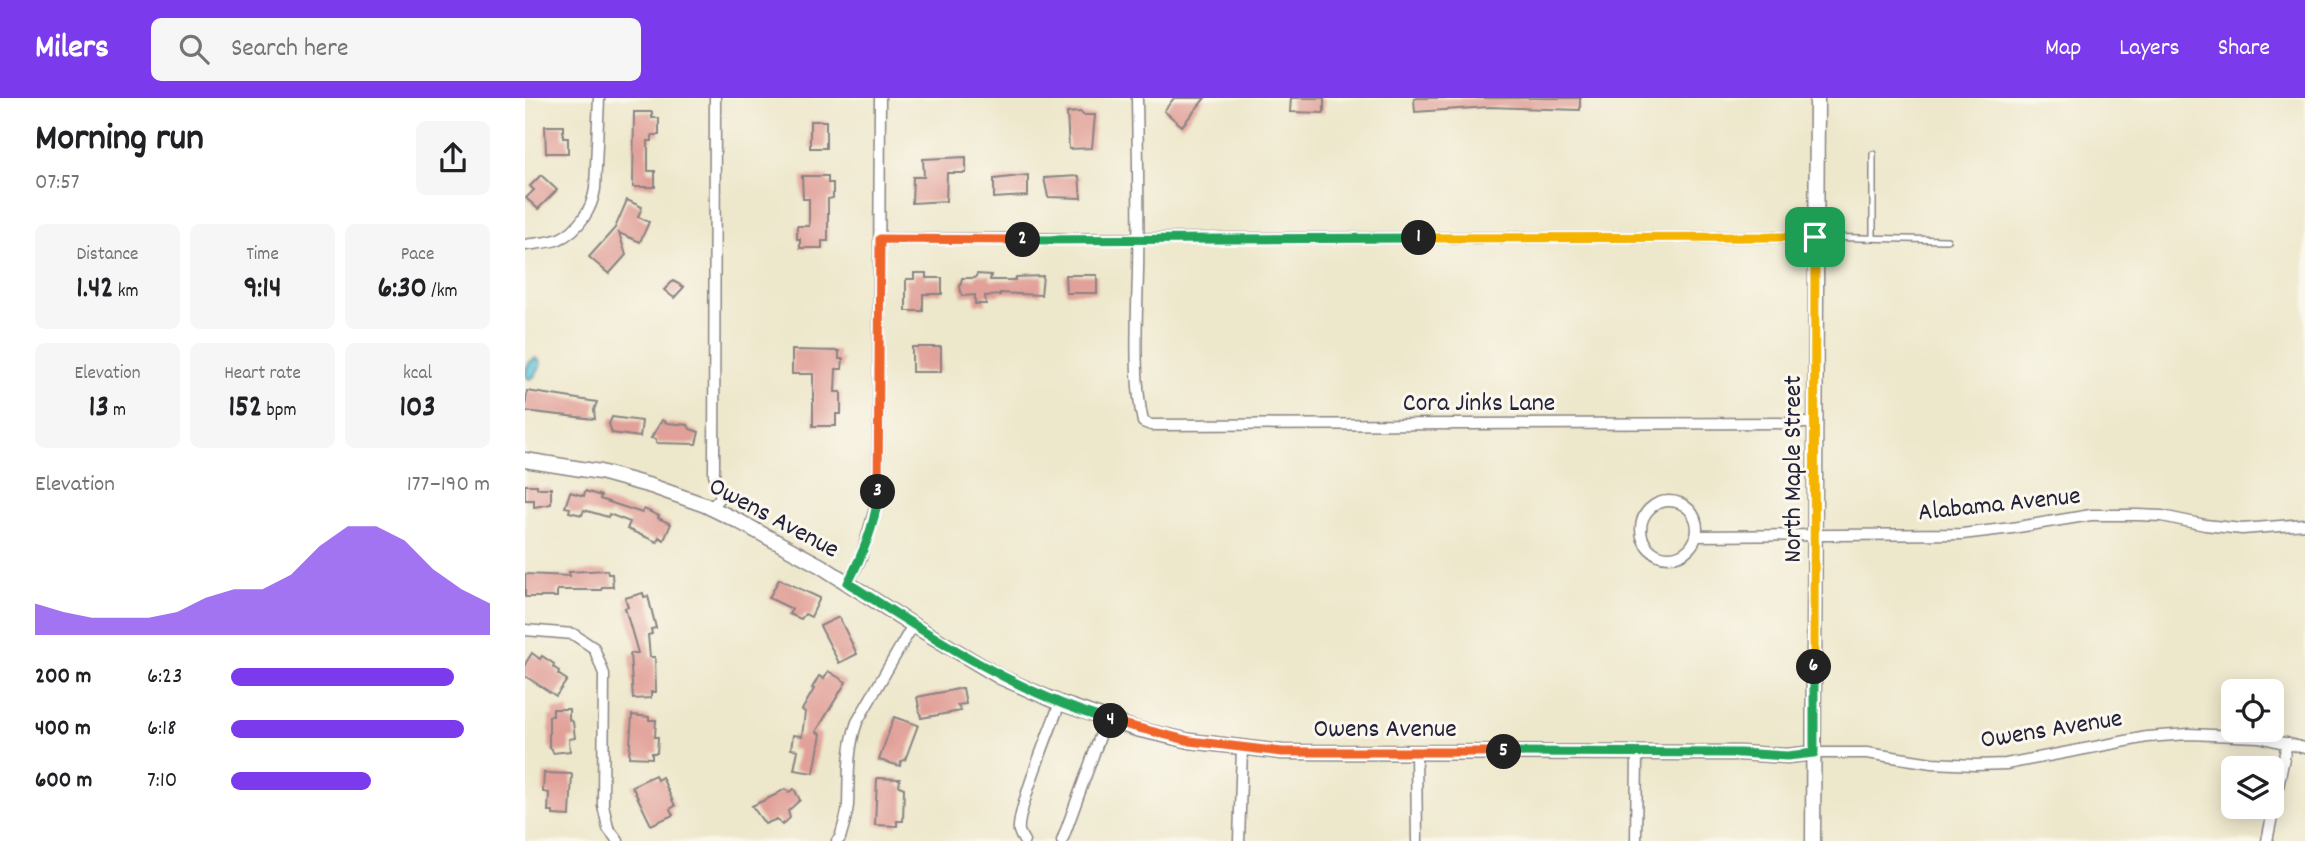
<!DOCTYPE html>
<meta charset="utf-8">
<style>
body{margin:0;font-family:Dekko,sans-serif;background:#f6f6f6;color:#202124;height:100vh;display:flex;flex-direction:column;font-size:26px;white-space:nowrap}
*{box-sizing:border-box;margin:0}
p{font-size:23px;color:#757577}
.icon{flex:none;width:38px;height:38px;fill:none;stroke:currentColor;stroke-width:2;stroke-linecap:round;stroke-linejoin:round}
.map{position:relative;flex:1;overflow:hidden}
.drawer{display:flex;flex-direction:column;background:#fff;width:525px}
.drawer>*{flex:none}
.fabs{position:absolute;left:1696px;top:581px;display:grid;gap:14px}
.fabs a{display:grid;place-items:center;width:63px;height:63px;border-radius:10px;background:#fff;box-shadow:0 4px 18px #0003;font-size:35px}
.pin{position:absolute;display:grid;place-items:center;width:60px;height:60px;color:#fff;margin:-30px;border-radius:14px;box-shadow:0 4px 10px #0006}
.km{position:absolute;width:35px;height:35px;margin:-18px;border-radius:50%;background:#222;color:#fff;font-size:19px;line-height:35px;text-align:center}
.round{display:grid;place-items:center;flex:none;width:74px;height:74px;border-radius:10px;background:#f6f6f6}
.summary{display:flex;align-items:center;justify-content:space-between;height:119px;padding:0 35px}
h1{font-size:38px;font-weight:800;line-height:52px}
.metrics{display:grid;grid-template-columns:repeat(3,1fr);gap:10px;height:119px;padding:7px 35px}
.metrics div{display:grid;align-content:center;border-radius:10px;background:#f6f6f6;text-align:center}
.metrics b{font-size:30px;font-weight:800}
.metrics small{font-size:19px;font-weight:400}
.metrics p{font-size:19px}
.chart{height:196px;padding:14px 35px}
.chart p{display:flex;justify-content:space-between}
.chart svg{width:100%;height:126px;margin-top:7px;fill:#7c3aed;opacity:.7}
ul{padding:0 35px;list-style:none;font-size:23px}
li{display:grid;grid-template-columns:112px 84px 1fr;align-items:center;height:52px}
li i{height:18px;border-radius:9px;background:#7c3aed}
header{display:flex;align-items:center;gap:42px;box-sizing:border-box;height:98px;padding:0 35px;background:#7c3aed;color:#fff}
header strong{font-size:33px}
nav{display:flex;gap:38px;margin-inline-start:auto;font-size:24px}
.search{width:490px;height:63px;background:#f6f6f6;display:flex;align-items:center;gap:18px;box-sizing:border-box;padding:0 24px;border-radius:10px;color:#757577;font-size:26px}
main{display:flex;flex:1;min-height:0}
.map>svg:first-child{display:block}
</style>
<header>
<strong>Milers</strong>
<div class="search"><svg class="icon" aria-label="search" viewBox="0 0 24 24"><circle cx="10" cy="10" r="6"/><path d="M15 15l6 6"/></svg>Search here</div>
<nav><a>Map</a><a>Layers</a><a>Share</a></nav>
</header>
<main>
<section class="drawer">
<div class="summary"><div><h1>Morning run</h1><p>07:57</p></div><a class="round"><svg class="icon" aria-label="share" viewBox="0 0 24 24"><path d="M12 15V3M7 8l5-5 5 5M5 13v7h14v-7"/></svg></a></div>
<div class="metrics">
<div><p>Distance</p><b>1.42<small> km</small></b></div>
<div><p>Time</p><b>9:14</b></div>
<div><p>Pace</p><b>6:30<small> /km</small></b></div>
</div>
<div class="metrics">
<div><p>Elevation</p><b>13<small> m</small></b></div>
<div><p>Heart rate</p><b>152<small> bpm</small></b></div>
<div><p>kcal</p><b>103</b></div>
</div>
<div class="chart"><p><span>Elevation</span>177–190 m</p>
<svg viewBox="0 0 160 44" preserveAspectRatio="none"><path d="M0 44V33L10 36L20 38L30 38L40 38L50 36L60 31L70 28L80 28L90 23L100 13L110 6L120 6L130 11L140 21L150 28L160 33V44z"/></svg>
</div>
<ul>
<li><b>200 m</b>6:23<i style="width:86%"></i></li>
<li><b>400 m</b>6:18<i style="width:90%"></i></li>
<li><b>600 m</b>7:10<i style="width:54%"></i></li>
</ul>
</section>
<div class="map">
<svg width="1780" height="743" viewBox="0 0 1780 743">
<rect width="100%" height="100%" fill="#fbf7ec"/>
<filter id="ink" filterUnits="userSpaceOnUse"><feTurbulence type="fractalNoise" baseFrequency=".0143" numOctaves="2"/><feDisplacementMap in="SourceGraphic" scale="14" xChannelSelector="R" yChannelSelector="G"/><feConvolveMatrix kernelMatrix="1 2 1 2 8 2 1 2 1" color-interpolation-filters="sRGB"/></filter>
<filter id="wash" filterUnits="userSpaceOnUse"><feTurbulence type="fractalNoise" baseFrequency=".00686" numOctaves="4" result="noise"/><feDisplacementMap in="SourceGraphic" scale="28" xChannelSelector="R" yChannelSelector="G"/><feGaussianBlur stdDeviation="1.57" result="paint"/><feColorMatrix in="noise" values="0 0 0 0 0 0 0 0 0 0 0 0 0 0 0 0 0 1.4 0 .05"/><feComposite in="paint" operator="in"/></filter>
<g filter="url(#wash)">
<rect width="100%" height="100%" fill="#ede7cb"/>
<!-- water -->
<path fill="#5cc5d8" stroke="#3f748a" stroke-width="2" d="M11,260L16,264C15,271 11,278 5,281L1,279C0,271 3,264 11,260Z"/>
<g id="blocks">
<!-- building -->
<g fill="#e1a099">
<path d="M649,0H680L657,28L639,13Z"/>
<path d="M766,0H799V15L765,14Z"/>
<path d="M889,0H1055V12L964,9L890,14Z"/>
<path d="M109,14H127V20H134V37H127V43H123V73H130V89H108Z"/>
<path d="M556,14L558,17H570L567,50L544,51L542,15Z"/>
<rect x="285" y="23" width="16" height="27"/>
<path d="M20,28H38V40H43V55H21Z"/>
<path d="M441,59V75H422L421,103L387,105L388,79H399L398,61Z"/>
<path d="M16,77L32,92L13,111L1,100L9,92L5,88Z"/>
<path d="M503,77V98L469,100V81Z"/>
<path d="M277,78H303V85H308V100L303,101V143H297V150H275V141H272V128H284V101H278Z"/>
<path d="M554,78L556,100L523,99L519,80Z"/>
<path d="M102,102L117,109L113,119L124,124L115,144L94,135L101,157L84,176L64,159L90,130Z"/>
<path d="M389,175H401V180H417V196H398V213H381V181H389Z"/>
<path d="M452,176L466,177L465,182H490L491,179L518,178L516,197L475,195V197L460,198L461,206H450V197L437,198L435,189L437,180H450Z"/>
<path d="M540,177H572V195H541Z"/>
<path d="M148,183L159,189L149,200L139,192Z"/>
<rect x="387" y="249" width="29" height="25"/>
<path d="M267,252L314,253V261H318L317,271H311L310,294H316V316H311V328H288V276H267Z"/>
<path d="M2,293L72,304L69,312L70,321L0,313Z"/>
<path d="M87,319L117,323L115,339L87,335L84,326Z"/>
<path d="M137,322L142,325L163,327L165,331L174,334L171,346L131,345V341L126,340Z"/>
<path d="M0,387H12V390H26V406L9,409V402H0Z"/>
<path d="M60,393L76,398L75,401L117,415L119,411L134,418L133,420L146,426L139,442L134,439L132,444L102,431L105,424L84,416L83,419L59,412L57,417L44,414L45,410L40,409L45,394L59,398Z"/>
<path d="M82,472L83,476H87L88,489H77L76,492H32V499H0V476L45,478L44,474Z"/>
<path d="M254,481L295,500L286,519L280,516L276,521L264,516L267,511L244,500Z"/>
<path d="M118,495L119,499L123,498L131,530L126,531L127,536L123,537L125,559H130L131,594H126V600L108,601L105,556L113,555L100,510L103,509L100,500Z"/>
<path d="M314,519L332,556L314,565L295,528Z"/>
<path d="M7,555L15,561L17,558L29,566L28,569L34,573L33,576L42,582L31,598L0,578V566Z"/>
<path d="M303,573L321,584L291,634L296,636L289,675L269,672L273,652L266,651L268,637L277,638L280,614L277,612L289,591L287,590L294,578L299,581Z"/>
<path d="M438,590L441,606L432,607L436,613L396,620L392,599Z"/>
<path d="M28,611H44V622L48,624L50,640L44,641L45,653L28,655L27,651L24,649V618H28Z"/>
<path d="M107,617L124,619V622H131L130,639H133L132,655H127V660L104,659Z"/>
<path d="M369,619L393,627L380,662L376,663L375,668L354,662Z"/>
<path d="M19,675L47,676L45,718L28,717V713H23L24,695L18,694Z"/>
<path d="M130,677L132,682L137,679L150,708L145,711L148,717L126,727L107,688Z"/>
<path d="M352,680L375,681L374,688L379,690L378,723H372V728L350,727Z"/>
<path d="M260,691L264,694L269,691L275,702L263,713L265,720L257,727L252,721L240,726L227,708L250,697Z"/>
</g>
</g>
</g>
<g filter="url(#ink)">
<use href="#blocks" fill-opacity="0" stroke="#888483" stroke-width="2"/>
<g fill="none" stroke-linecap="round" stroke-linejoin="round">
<defs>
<g id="lane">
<path d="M1348,56V139"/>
<path d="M1293,139L1422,142"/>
</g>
<g id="street">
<path d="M612,0C613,58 614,115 613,173C612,220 608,279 618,324L626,327L1290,325"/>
<path d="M355,141L1290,139"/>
<path d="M0,147C11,145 24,145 34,141C54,132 67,111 70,91L74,0"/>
<circle cx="1144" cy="431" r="28"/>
<path d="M186,410L196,399L189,376L190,0"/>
<path d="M1171,438L1437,436L1487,430L1566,417H1612L1637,418L1680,427L1717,431L1780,426"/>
<path d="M323,485L336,460L353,400L355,0"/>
<path d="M0,532L48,536L69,550L79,576L78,707L83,730L93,743"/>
<path d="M891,653L892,743"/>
<path d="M1289,655H1342L1407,665L1450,667L1481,666L1622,639L1664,636L1734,639L1780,650"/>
<path d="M312,743L315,740C318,729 322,718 323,707C324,678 322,652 332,624L388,527"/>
<path d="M499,743C497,740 495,736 494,733C491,715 527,626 535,605"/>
<path d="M537,743L581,622"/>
<path d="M714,743L717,651"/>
<path d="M1111,743L1112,655"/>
<path d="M1742,743L1762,645"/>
</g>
<g id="secondary">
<path d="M0,362L75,374L126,388L180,407L215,424L296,468L388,527L475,579L535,605L611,631L665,643L757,654L1215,655L1262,658L1289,655"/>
<path d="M1288,743L1292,0"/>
</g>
</defs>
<!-- lane casing -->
<use href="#lane" stroke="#888483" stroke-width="8"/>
<!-- street casing -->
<use href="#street" stroke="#888483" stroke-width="13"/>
<!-- secondary casing -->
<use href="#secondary" stroke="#888483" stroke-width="17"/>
<!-- lane -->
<use href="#lane" stroke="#fff" stroke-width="5"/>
<!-- street -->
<use href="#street" stroke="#fff" stroke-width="10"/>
<!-- secondary -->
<use href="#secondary" stroke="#fff" stroke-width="14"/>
</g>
</g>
<g fill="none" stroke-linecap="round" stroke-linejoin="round" filter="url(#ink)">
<defs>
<path id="split-1" d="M894,140L1290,139"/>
<path id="split-2" d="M498,142L894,140"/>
<path id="split-3" d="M353,394L355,141L498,142"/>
<path id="split-4" d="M353,394C351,426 337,457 323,485C407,539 490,594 586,623"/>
<path id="split-5" d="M586,623L665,643L757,654H979"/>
<path id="split-6" d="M979,654L1215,655L1262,658L1289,655V569"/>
<path id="split-7" d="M1289,569L1290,139"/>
</defs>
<!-- split-1 casing -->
<use href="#split-1" stroke="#fff" stroke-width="14"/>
<!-- split-2 casing -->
<use href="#split-2" stroke="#fff" stroke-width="14"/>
<!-- split-3 casing -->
<use href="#split-3" stroke="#fff" stroke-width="14"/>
<!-- split-4 casing -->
<use href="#split-4" stroke="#fff" stroke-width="14"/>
<!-- split-5 casing -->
<use href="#split-5" stroke="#fff" stroke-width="14"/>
<!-- split-6 casing -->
<use href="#split-6" stroke="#fff" stroke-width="14"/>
<!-- split-7 casing -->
<use href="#split-7" stroke="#fff" stroke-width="14"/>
<!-- split-1 -->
<use href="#split-1" stroke="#f5b400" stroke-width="9"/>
<!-- split-2 -->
<use href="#split-2" stroke="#22a559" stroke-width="9"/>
<!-- split-3 -->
<use href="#split-3" stroke="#f0652b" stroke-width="9"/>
<!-- split-4 -->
<use href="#split-4" stroke="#22a559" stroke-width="9"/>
<!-- split-5 -->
<use href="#split-5" stroke="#f0652b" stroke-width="9"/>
<!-- split-6 -->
<use href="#split-6" stroke="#22a559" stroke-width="9"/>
<!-- split-7 -->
<use href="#split-7" stroke="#f5b400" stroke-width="9"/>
</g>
<g text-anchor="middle" stroke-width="6" stroke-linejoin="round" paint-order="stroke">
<!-- street labels -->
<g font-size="26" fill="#22223b" stroke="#fbf7ec">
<text x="954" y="312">Cora Jinks Lane</text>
<text transform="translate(1266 371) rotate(-90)" y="9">North Maple Street</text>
<text transform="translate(1474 404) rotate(-6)" y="9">Alabama Avenue</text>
<text transform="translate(250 418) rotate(28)" y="9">Owens Avenue</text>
<text x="860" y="638">Owens Avenue</text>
<text transform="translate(1526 629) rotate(-9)" y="9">Owens Avenue</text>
</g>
</g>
</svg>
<div class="fabs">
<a><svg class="icon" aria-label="locate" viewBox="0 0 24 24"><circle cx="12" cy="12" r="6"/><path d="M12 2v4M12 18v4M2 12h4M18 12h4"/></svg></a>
<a><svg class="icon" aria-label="layers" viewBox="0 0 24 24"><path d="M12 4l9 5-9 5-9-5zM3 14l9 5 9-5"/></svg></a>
</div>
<div class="pin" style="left:1290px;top:139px;background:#1e9e55"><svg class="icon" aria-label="arrive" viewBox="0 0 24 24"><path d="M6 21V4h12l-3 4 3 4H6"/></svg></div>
<b class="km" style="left:894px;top:140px">1</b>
<b class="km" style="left:498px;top:142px">2</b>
<b class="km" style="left:353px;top:394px">3</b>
<b class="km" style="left:586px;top:623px">4</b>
<b class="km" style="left:979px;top:654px">5</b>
<b class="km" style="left:1289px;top:569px">6</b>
</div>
</main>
